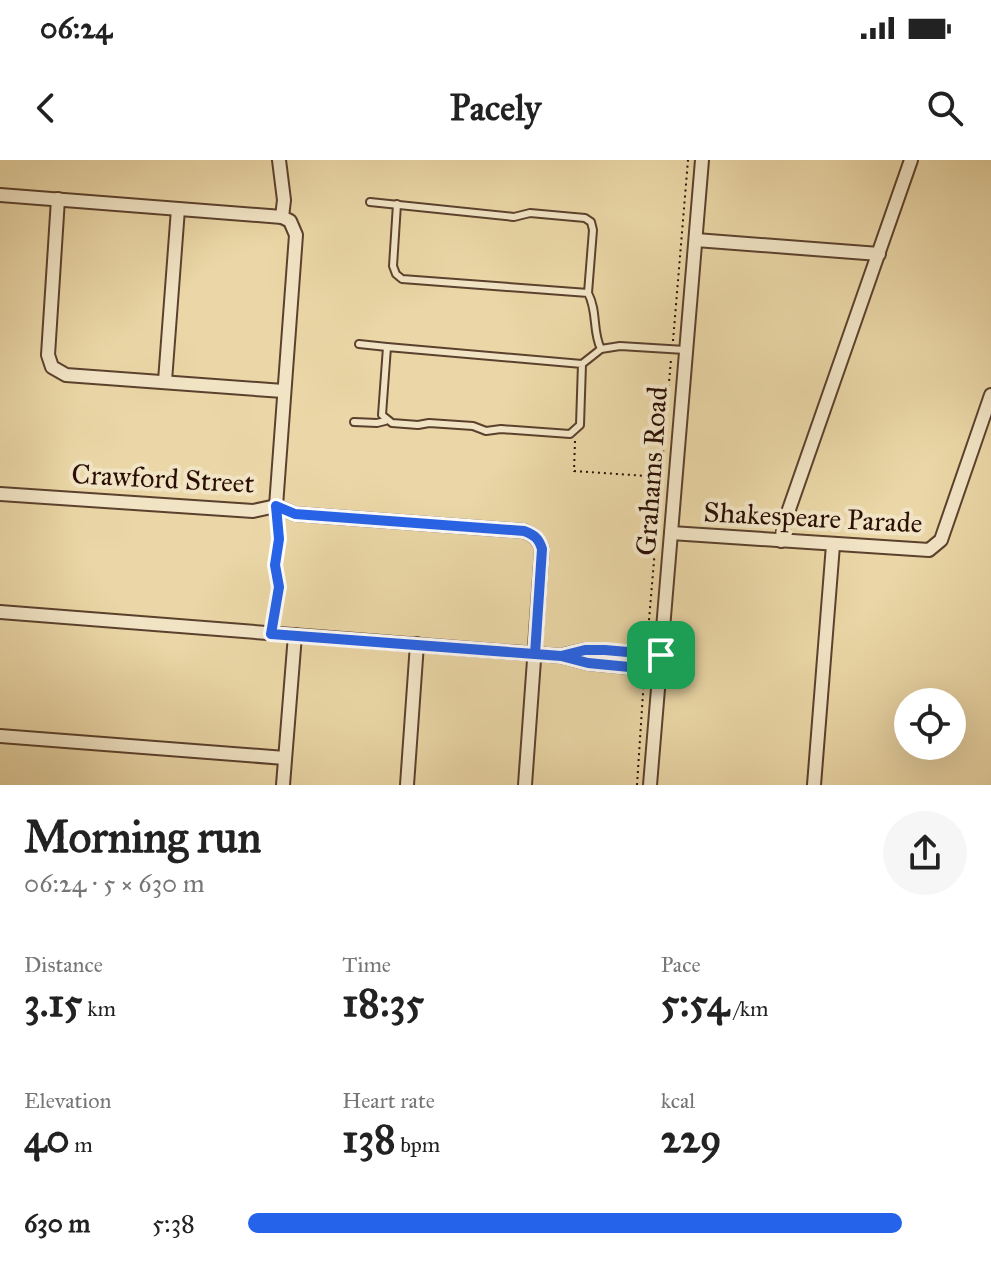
<!DOCTYPE html>
<meta charset="utf-8">
<style>
body{margin:0;font-family:"IM FELL Great Primer",serif;background:#f6f6f6;color:#222;height:100vh;display:flex;flex-direction:column;font-size:30px;white-space:nowrap}
*{box-sizing:border-box;margin:0}
p{font-size:26px;color:#767676}
.icon{flex:none;width:44px;height:44px;fill:none;stroke:currentColor;stroke-width:2;stroke-linecap:round;stroke-linejoin:round}
.map{position:relative;height:625px;overflow:hidden}
.panel{display:flex;flex-direction:column;background:#fff;flex:1}
.panel>*{flex:none}
.buttons{position:absolute;left:894px;top:528px;display:grid;gap:16px}
.buttons a{display:grid;place-items:center;width:72px;height:72px;border-radius:50%;background:#fff;box-shadow:0 8px 32px #0002;font-size:40px}
.pin{position:absolute;display:grid;place-items:center;width:68px;height:68px;color:#fff;margin:-34px;border-radius:16px;box-shadow:0 4px 12px #0006}
.round{display:grid;place-items:center;flex:none;width:84px;height:84px;border-radius:42px;background:#f6f6f6}
.summary{display:flex;align-items:center;justify-content:space-between;height:136px;padding:0 24px}
h1{font-size:44px;font-weight:700;line-height:60px}
.metrics{display:grid;grid-template-columns:repeat(3,1fr);gap:12px;height:136px;padding:8px 24px}
.metrics div{display:grid;align-content:center}
.metrics b{font-size:40px;font-weight:700}
.metrics small{font-size:22px;font-weight:400}
.metrics p{font-size:22px}
ul{padding:0 24px;list-style:none;font-size:26px}
li{display:grid;grid-template-columns:128px 96px 1fr;align-items:center;height:60px}
li i{height:20px;border-radius:10px;background:#2563eb}
.status{display:flex;justify-content:space-between;align-items:center;height:56px;padding:0 40px;background:#fff;direction:ltr}
.status svg{height:22px;fill:currentColor}
header{display:flex;justify-content:space-between;align-items:center;height:104px;padding:0 24px;background:#fff;font-size:36px;font-weight:700}
.map>svg:first-child{display:block}
</style>
<div class="status"><b>06:24</b><svg viewBox="0 0 49 12"><path d="M0 12V9h3v3zM5 12V6h3v6zM10 12V3h3v9zM15 12V0h3v12zM26 1h20v11H26zM47 4h2v5h-2z"/></svg></div>
<header><svg class="icon" aria-label="back" viewBox="0 0 24 24"><path d="M15 5l-7 7 7 7"/></svg>Pacely<svg class="icon" aria-label="search" viewBox="0 0 24 24"><circle cx="10" cy="10" r="6"/><path d="M15 15l6 6"/></svg></header>
<div class="map">
<svg width="991" height="625" viewBox="0 0 991 625">
<rect width="100%" height="100%" fill="#ead6a6"/>
<filter id="stains"><feTurbulence type="fractalNoise" baseFrequency=".0025" numOctaves="4"/><feColorMatrix values="0 0 0 0 .2 0 0 0 0 .09 0 0 0 0 .02 0 0 0 .5 -.17"/></filter>
<radialGradient id="worn" r=".72"><stop offset=".6" stop-color="#630" stop-opacity="0"/><stop offset="1" stop-color="#630" stop-opacity=".3"/></radialGradient>
<g fill="none" stroke-linecap="round" stroke-linejoin="round">
<defs>
<g id="service">
<path d="M370,42L514,57L530,53L585,58L591,62L593,70L588,133"/>
<path d="M397,44L393,106L396,114L402,119L588,133C598,152 592,171 601,189"/>
<path d="M359,184L387,187"/>
<path d="M582,204L387,187L382,255L392,263L418,265L429,263L473,266L486,271L501,269L570,274L580,265L582,204L601,189L620,186L685,190"/>
<path d="M354,262L377,263L385,261"/>
</g>
<g id="minor">
<path d="M0,35L282,57"/>
<path d="M58,39L48,195L52,207L66,215L283,231"/>
<path d="M696,80L879,94"/>
<path d="M165,221L178,49"/>
<path d="M0,334L253,351L276,346L295,354L524,371C534,375 539,379 542,389L525,625"/>
<path d="M276,346L296,75L290,61L282,57L284,40L279,0"/>
<path d="M671,373L929,390L941,380L991,235"/>
<path d="M781,381L786,358L911,0"/>
<path d="M0,452L561,496L588,503L660,510"/>
<path d="M564,495L585,490L661,495"/>
<path d="M0,576L285,598"/>
<path d="M283,625L295,475"/>
<path d="M407,625L417,484"/>
<path d="M650,625L702,0"/>
<path d="M814,625L833,385"/>
</g>
</defs>
<!-- service casing -->
<use href="#service" stroke="#5b412d" stroke-width="10"/>
<!-- minor casing -->
<use href="#minor" stroke="#5b412d" stroke-width="16"/>
<!-- path -->
<g stroke="#2b0f05" stroke-width="2" stroke-dasharray="2 4" stroke-linecap="butt">
<path d="M673,181L688,0"/>
<path d="M575,281L574,311L661,317"/>
<path d="M271,460L279,427L275,405L279,379L276,357"/>
<path d="M647,484L671,199"/>
<path d="M637,625L644,518"/>
</g>
<!-- service -->
<use href="#service" stroke="#f1e4c5" stroke-width="6"/>
<!-- minor -->
<use href="#minor" stroke="#f1e4c5" stroke-width="12"/>
</g>
<g fill="none" stroke-linecap="round" stroke-linejoin="round">
<defs>
<path id="route" d="M661,495L605,490H585L561,496L535,494L542,389C539,379 535,375 524,371L295,354L276,346L279,379L275,405L279,427L271,474L561,496L588,503L660,510L661,495"/>
</defs>
<!-- route casing -->
<use href="#route" stroke="#fff" stroke-width="16"/>
<!-- route -->
<use href="#route" stroke="#2563eb" stroke-width="10"/>
</g>
<g text-anchor="middle" stroke-width="8" stroke-linejoin="round" paint-order="stroke">
<!-- street labels -->
<g font-size="28" fill="#2b0f05" stroke="#f1e4c5">
<text transform="translate(651 311) rotate(-86)" y="10">Grahams Road</text>
<text transform="translate(163 318) rotate(3)" y="10">Crawford Street</text>
<text transform="translate(813 357) rotate(3)" y="10">Shakespeare Parade</text>
</g>
</g>
<rect width="100%" height="100%" filter="url(#stains)"/>
<rect width="100%" height="100%" fill="url(#worn)"/>
</svg>
<div class="buttons">
<a><svg class="icon" aria-label="locate" viewBox="0 0 24 24"><circle cx="12" cy="12" r="6"/><path d="M12 2v4M12 18v4M2 12h4M18 12h4"/></svg></a>
</div>
<div class="pin" style="left:661px;top:495px;background:#1e9e55"><svg class="icon" aria-label="arrive" viewBox="0 0 24 24"><path d="M6 21V4h12l-3 4 3 4H6"/></svg></div>
</div>
<section class="panel">
<div class="summary"><div><h1>Morning run</h1><p>06:24 · 5 × 630 m</p></div><a class="round"><svg class="icon" aria-label="share" viewBox="0 0 24 24"><path d="M12 15V3M7 8l5-5 5 5M5 13v7h14v-7"/></svg></a></div>
<div class="metrics">
<div><p>Distance</p><b>3.15<small> km</small></b></div>
<div><p>Time</p><b>18:35</b></div>
<div><p>Pace</p><b>5:54<small> /km</small></b></div>
</div>
<div class="metrics">
<div><p>Elevation</p><b>40<small> m</small></b></div>
<div><p>Heart rate</p><b>138<small> bpm</small></b></div>
<div><p>kcal</p><b>229</b></div>
</div>
<ul>
<li><b>630 m</b>5:38<i style="width:91%"></i></li>
</ul>
</section>
